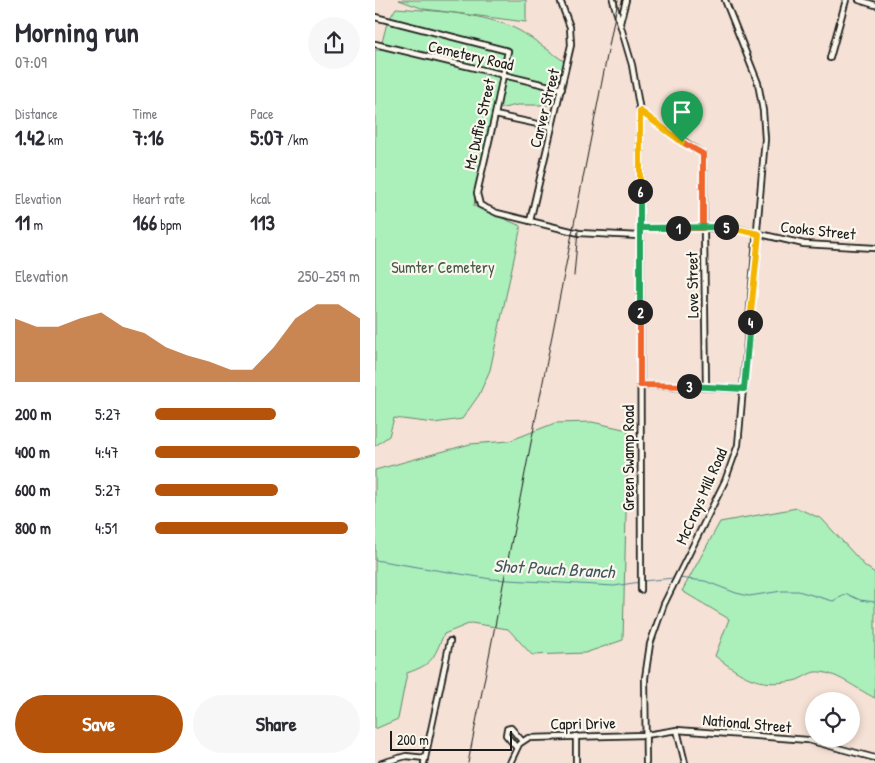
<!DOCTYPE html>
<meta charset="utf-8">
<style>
body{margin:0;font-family:"Patrick Hand",sans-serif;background:#f7f7f7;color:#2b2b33;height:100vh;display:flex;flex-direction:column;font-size:19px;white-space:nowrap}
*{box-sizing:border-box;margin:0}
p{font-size:16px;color:#7c7c81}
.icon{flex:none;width:28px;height:28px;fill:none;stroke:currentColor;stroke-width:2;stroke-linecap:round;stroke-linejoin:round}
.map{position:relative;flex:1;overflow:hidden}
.side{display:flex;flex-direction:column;background:#fff;width:375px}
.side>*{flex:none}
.controls{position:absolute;left:430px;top:692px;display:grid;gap:10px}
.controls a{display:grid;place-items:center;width:55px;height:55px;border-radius:50%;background:#fff;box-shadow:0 2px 8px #0003;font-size:25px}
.scale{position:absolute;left:15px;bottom:12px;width:122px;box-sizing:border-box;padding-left:5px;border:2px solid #1c1c1c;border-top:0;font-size:14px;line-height:18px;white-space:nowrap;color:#1c1c1c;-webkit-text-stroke:4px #fbf7ec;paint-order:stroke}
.pin{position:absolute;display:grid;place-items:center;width:42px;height:42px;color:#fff;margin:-51px -21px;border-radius:50% 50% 50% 0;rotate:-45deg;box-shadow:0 0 5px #0007}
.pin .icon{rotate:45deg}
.km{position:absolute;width:25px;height:25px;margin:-12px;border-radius:50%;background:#222;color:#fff;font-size:14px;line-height:25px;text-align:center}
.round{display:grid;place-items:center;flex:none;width:52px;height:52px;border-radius:26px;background:#f7f7f7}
.summary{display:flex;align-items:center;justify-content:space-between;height:85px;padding:0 15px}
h1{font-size:28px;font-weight:800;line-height:38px}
.stats{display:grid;grid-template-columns:repeat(3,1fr);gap:8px;height:85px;padding:5px 15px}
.stats div{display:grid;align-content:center}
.stats b{font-size:21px;font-weight:800}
.stats small{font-size:14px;font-weight:400}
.stats p{font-size:14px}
.chart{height:140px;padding:10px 15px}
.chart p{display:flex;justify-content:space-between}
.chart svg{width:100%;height:90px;margin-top:5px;fill:#b45309;opacity:.7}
.cta{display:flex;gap:10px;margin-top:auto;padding:10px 15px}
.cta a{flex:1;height:58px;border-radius:30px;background:#b45309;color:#fff;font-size:20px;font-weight:800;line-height:58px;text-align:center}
.cta a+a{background:#f7f7f7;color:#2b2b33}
ul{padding:0 15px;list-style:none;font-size:16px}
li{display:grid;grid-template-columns:80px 60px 1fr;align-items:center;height:38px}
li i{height:12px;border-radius:6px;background:#b45309}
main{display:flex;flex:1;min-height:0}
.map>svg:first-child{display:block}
</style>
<main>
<section class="side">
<div class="summary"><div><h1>Morning run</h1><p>07:09</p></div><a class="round"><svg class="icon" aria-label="share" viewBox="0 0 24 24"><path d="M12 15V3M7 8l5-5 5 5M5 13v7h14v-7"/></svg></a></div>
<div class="stats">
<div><p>Distance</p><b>1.42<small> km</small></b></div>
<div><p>Time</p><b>7:16</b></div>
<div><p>Pace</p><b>5:07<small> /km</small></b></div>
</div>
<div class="stats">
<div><p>Elevation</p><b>11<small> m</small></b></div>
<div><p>Heart rate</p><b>166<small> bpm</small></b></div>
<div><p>kcal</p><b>113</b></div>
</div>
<div class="chart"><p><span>Elevation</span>250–259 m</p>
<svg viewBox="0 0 160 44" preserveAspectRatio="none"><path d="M0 44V13L10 17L20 17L30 13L40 10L50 17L60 20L70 27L80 31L90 34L100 38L110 38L120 27L130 13L140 6L150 6L160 13V44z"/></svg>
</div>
<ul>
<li><b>200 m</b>5:27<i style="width:59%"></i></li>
<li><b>400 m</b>4:47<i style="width:100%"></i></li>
<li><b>600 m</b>5:27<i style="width:60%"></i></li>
<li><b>800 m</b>4:51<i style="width:94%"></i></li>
</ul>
<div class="cta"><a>Save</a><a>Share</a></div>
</section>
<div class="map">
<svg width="500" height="763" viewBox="0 0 500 763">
<rect width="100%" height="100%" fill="#f5e1d5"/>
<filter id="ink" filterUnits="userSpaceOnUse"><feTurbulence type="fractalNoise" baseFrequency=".02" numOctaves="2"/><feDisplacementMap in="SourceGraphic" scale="10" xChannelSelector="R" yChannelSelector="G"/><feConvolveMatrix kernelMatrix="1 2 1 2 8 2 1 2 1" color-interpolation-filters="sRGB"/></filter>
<g filter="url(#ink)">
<!-- green -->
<g fill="#abefba" stroke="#64866b">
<path d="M24,0H151V22L49,9Z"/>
<path d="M21,8C59,11 112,13 145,31C161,40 175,52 190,62L181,105H142L119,110L103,176L99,206L146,226L115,370L104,395L87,419L59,423L19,418L14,436L0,446V50H5L12,23Z"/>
<path d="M217,422L253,430L248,640L210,653L157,655L133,629L96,623L69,634C58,659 58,664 32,673L23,719L0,729V470L95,444L134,441L180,423Z"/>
<path d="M422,508L447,519L490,566L500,573V698C483,690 459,670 440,672C433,673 426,680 418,681C382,687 368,677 340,656L354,619L307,591L345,522Z"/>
</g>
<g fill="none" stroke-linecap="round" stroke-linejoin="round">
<!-- stream -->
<g stroke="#578192" stroke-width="1">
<path d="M0,560L116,579L239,586L265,582"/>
<path d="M303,578L330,581L361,593L374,596L407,591H423L458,601L472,594L485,600L500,602"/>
<path d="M268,581L299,578"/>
</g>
<defs>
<g id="minor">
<path d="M238,0L257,65L265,111L266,590"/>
<path d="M484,0L500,5"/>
<path d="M0,17L133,51L120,115L102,193L105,205L122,213L204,233L264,236"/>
<path d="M245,23L251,0"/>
<path d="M0,44L187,89"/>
<path d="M455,58L471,0"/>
<path d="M265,112L328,154L331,387"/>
<path d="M120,115L177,127"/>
<path d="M155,221L196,45L195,27L185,0"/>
<path d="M265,228H359L429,244L500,248"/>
<path d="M265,385L369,389"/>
<path d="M302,730L310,763"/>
<path d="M201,736V763"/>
<path d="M141,747L131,735L132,729L136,728L147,741"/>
<path d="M7,763L31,756L50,758"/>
<path d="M49,763L75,641"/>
<path d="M135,763L144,744L153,738L271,735L302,730L433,740L500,758"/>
<path d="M271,763L270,678L275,644L289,604L350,481L363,445L390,139L388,111L383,83L350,0"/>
</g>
</defs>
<!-- minor casing -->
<use href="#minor" stroke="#1c1c1c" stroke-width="8"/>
<!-- minor -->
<use href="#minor" stroke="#fbf7ec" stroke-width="4.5"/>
<!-- rail -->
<g stroke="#1c1c1c" stroke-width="1">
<path d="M199,276L203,231"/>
<path d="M93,763L243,0"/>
</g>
</g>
</g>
<g fill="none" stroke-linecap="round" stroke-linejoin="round" filter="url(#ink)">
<defs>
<path id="split-1" d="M303,228H328V154L307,142"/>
<path id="split-2" d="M265,312V228H303"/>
<path id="split-3" d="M265,312V385L314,386"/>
<path id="split-4" d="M314,386L369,389L375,322"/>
<path id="split-5" d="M351,227L384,234L375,322"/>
<path id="split-6" d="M265,191V228L351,227"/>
<path id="split-7" d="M265,191V111L307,142"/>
</defs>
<!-- split-1 casing -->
<use href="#split-1" stroke="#fff" stroke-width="10"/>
<!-- split-2 casing -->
<use href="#split-2" stroke="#fff" stroke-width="10"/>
<!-- split-3 casing -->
<use href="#split-3" stroke="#fff" stroke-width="10"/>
<!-- split-4 casing -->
<use href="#split-4" stroke="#fff" stroke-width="10"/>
<!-- split-5 casing -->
<use href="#split-5" stroke="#fff" stroke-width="10"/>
<!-- split-6 casing -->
<use href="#split-6" stroke="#fff" stroke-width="10"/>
<!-- split-7 casing -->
<use href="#split-7" stroke="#fff" stroke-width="10"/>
<!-- split-1 -->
<use href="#split-1" stroke="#f0652b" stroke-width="6"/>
<!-- split-2 -->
<use href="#split-2" stroke="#22a559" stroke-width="6"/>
<!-- split-3 -->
<use href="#split-3" stroke="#f0652b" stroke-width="6"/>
<!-- split-4 -->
<use href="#split-4" stroke="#22a559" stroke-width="6"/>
<!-- split-5 -->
<use href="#split-5" stroke="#f5b400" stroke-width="6"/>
<!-- split-6 -->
<use href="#split-6" stroke="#22a559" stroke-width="6"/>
<!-- split-7 -->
<use href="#split-7" stroke="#f5b400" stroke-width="6"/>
</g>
<g text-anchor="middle" stroke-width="4.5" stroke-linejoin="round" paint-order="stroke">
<!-- street labels -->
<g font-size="16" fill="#1c1c1c" stroke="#fbf7ec">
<text transform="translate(96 55) rotate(13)" y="6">Cemetery Road</text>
<text transform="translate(169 108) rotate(-76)" y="6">Carver Street</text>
<text transform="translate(104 124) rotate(-77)" y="6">Mc Duffie Street</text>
<text transform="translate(443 230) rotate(6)" y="6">Cooks Street</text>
<text transform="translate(317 285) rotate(-91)" y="6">Love Street</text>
<text transform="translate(253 458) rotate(-90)" y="6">Green Swamp Road</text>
<text transform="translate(326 496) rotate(-66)" y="6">McCrays Mill Road</text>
<text transform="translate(208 723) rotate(-1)" y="6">Capri Drive</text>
<text transform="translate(372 723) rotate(5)" y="6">National Street</text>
</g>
<!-- park labels -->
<g font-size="16" fill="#475b4b" stroke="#fbf7ec">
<text x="68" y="273">Sumter Cemetery</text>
</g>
<!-- water labels -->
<g font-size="18" font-style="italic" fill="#3f5761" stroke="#fbf7ec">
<text transform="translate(179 569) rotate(3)" y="6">Shot Pouch Branch</text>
</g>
</g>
</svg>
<div class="controls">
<a><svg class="icon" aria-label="locate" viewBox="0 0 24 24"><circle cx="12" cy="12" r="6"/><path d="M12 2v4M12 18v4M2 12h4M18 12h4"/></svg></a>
</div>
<div class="scale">200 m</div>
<div class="pin" style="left:307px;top:142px;background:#1e9e55"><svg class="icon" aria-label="arrive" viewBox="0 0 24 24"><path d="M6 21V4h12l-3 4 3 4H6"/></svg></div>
<b class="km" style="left:303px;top:228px">1</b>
<b class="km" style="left:265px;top:312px">2</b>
<b class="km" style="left:314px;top:386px">3</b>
<b class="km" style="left:375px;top:322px">4</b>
<b class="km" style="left:351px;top:227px">5</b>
<b class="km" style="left:265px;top:191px">6</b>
</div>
</main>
